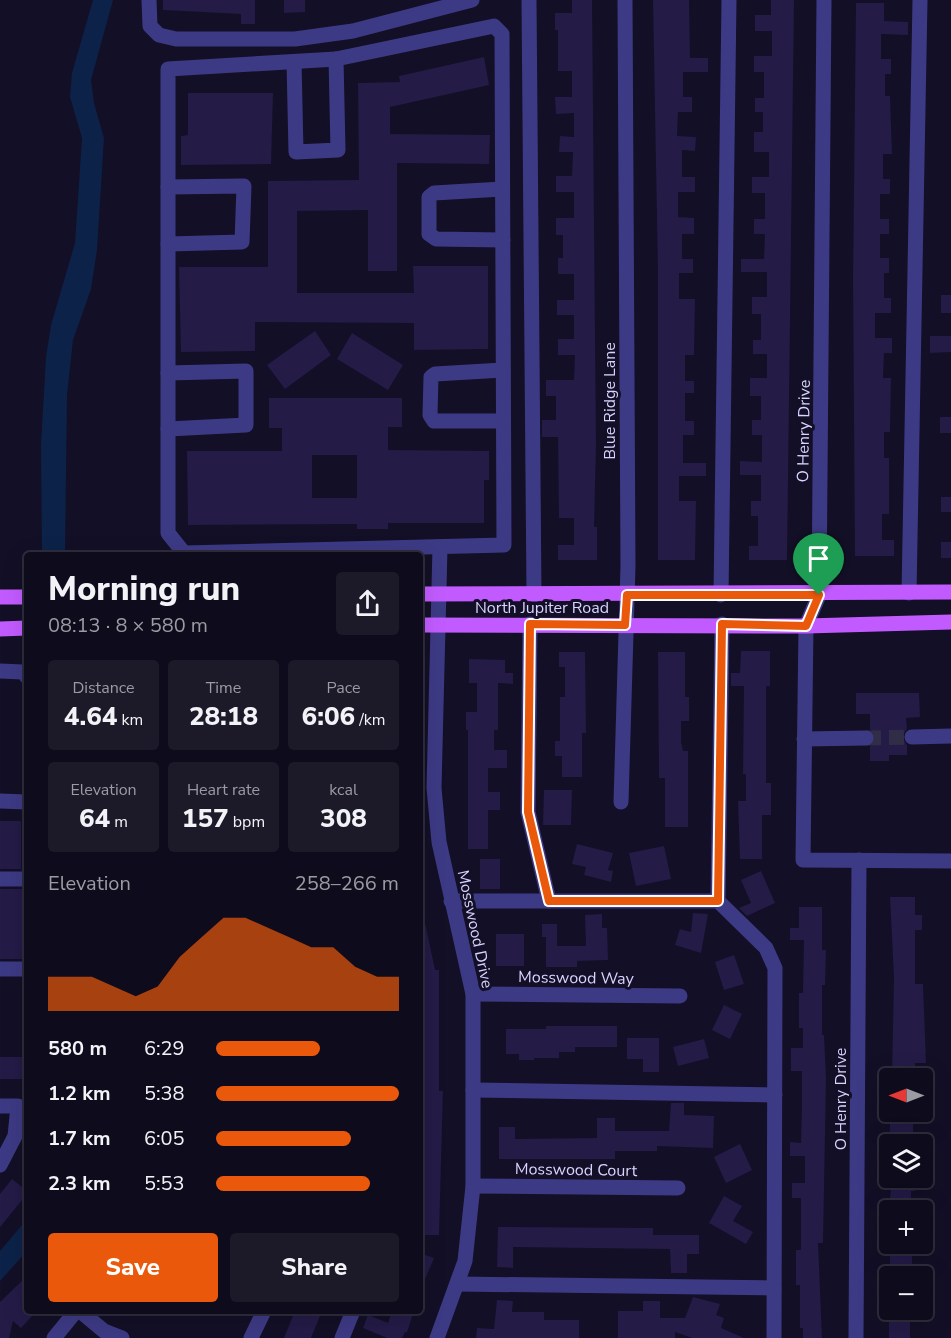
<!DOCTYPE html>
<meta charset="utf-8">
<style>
body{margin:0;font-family:"Nunito Sans",sans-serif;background:#1c1929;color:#f1f3f6;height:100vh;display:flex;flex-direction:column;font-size:22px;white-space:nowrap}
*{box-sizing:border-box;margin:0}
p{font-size:20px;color:#9b9ba3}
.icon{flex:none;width:33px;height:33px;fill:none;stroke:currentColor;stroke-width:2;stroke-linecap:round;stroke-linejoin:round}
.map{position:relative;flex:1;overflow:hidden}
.panel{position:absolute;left:24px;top:552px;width:399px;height:762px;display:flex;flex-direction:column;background:#0e0b1c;border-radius:6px;box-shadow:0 6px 24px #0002,0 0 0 2px #2e2b3b}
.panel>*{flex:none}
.needle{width:39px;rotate:270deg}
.controls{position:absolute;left:879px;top:1068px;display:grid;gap:12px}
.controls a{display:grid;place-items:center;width:54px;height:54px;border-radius:6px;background:#0e0b1c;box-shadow:0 6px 24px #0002,0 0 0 2px #2e2b3b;font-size:30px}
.pin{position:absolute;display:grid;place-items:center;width:51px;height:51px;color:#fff;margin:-62px -26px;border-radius:50% 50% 50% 0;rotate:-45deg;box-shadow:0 0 6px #0007}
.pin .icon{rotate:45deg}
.round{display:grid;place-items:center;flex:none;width:63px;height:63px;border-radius:6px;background:#1c1929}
.headline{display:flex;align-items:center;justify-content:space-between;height:102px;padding:0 24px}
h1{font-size:33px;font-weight:800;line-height:45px}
.metrics{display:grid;grid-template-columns:repeat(3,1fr);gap:9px;height:102px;padding:6px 24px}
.metrics div{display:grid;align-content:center;border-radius:6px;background:#1c1929;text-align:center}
.metrics b{font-size:26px;font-weight:800}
.metrics small{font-size:16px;font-weight:400}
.metrics p{font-size:16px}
.chart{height:168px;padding:12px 24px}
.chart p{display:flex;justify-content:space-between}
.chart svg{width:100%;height:108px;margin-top:6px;fill:#ea580c;opacity:.7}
.button{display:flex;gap:12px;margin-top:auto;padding:12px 24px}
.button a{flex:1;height:69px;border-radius:6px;background:#ea580c;color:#fff;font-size:24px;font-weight:800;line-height:69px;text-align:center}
.button a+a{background:#1c1929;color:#f1f3f6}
ul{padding:0 24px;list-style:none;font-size:20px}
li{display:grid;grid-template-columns:96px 72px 1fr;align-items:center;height:45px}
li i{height:15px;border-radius:8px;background:#ea580c}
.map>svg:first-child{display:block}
</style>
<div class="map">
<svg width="951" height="1338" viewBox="0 0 951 1338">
<rect width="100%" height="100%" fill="#130f26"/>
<!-- water -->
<g fill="#0c2248">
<path d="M93,0H113L91,80L94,103L104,138L97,250L91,289L73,340L67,395L65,555H42L41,445L46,357L51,325L75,243L82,138L70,97L72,73Z"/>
<path d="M27,1219V1251L0,1281V1251Z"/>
</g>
<!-- building -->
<g fill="#241b47" fill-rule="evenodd">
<path d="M163,0H255V24H241V14L163,10Z"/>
<path d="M284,0H305V12L284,13Z"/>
<path d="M572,0H592L596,445L594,527H597V560H558V545H574V518H559L558,437H542V420H556V396H546V380H574L575,355H558V339H574V315H557V300H574V274H558V258H563V235H556V218H574V192H556V176H572L573,152H559L560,136L574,137V113L556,114L555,97H572V71H558V30H555V13H572Z"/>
<path d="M653,0H689L690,58H708V72H683V97H692V112H678L677,136L696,137L695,151L682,150V177H695V192H678V217L694,218V234H682V259H693V273H679V299H695L694,355H685V381H694V393H685V421H694V435H683V463H706V476H679V501H696L695,560H658V273Z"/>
<path d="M771,0H794L787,560H749V546H758V516H751V501H761V475H740V461L762,462V435H752V420H761V396H750V378H767V354H753V340H761V314H752V297H767V272H741V259H764L765,234H754V219H765V193H752V177H769V152H754V132H763V112H755V98H764V72H754V56H772V31H755V15H771Z"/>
<path d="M856,3H884V21L908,22V35L881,34V59H891V74H885V96H890L892,154H883V179H890V194H880V219H889V234H880V258H889V273H884V298H891V313H875V338H892V353H884L883,378H891L890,432H884V458H889V514H882V540H894V556H855L853,280Z"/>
<path d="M484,57L489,85L390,107V134L490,135L489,164L397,163V271H368V210L297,211V293H414L413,266H488V349L414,350V323L255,322V351L181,352L179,267H268V181L359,180L358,83L400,82L399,76Z"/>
<path d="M188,93H273L271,164L181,165V136L188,135Z"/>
<rect x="941" y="295" width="10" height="18"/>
<path d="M315,331L331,355L285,389L267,365Z"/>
<path d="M352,333L403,365L388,390L337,359Z"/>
<path d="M930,336H951V352L930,353Z"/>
<path d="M269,398H402V427H388V450L489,451V480H484V523H388V529H357V524L188,525L187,451H282V428H269ZM312,455H357V498H312Z"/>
<rect x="940" y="417" width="11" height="16"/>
<rect x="941" y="497" width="10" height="15"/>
<rect x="941" y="542" width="10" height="16"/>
<path d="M741,651H770V686H766V783H771V815H762V859H740L738,801H746V774H743L744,686H731V673H740Z"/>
<path d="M559,652H585L586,733H582V777H562V756H555V741H560V697H565V667H559Z"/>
<path d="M658,652H685V697H689V721H681V742L683,751H688V827H665V778H659Z"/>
<path d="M469,659L505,660V673H513V684L498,683V730H494V750H507V768H488V792H500V810H488V849H468V730H466V712H477V683H469Z"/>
<path d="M856,693H919L920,717L906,718L907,729L902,737L907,745V755H889V761H870V747L876,737L870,729V714H856Z"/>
<path d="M544,790H572L571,825H543Z"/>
<rect x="0" y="821" width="21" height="48"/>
<path d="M577,844L613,853L608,870L613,871L611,882L584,875L586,867L572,864Z"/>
<path d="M664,846L671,879L636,886L629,853Z"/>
<rect x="480" y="859" width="20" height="30"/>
<path d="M761,871L775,903L747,916L739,908L751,903L741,880Z"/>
<rect x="0" y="889" width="27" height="70"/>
<path d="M890,897H915V915H922V930H915V984H923L926,1063H915V1078H892L894,977Z"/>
<path d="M799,907H822V950H826L825,985H822V1035H824L826,1078L823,1243H818L822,1338H803V1328H800V1285H796V1250H801V1198H792V1183H805V1156H790V1142L801,1143L802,1105V1071H791V1048H803V1028H799V993H803L804,940H790V928H799Z"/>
<path d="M693,913L708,914L701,953L675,945L680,929L691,932Z"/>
<path d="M602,914V928H607L608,960L577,961V967H546V937H542V924H557V946H586L585,915Z"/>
<path d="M420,923H425L435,970H439V1091H443L439,1235H420Z"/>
<rect x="496" y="934" width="28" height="32"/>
<path d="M734,955L744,984L724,990L715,962Z"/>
<path d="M724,1005L742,1014L730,1039L712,1030Z"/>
<path d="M546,1026H617V1047H575V1052H559V1058H534V1060H519V1054H506V1029H546Z"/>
<path d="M627,1038H659V1072H643V1059H627Z"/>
<path d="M704,1039L709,1058L678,1066L673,1047Z"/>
<rect x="0" y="1057" width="27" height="22"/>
<path d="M671,1103H684V1115L714,1116L713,1148L657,1146V1151H615V1159H499V1127H515V1139L597,1138V1118H615V1131H669Z"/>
<rect x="890" y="1113" width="23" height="31"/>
<path d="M740,1144L752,1170L726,1183L714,1157Z"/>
<path d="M892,1178H915V1191H911V1210H889Z"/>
<path d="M12,1179L27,1191V1194L0,1227V1194Z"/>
<path d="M724,1196L742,1206L733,1221L753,1232L746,1244L709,1223Z"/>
<path d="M498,1227L653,1228V1235H699V1254H687V1273H671L670,1249L513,1247V1268L497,1267Z"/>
<rect x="890" y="1244" width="22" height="32"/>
<path d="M420,1253L434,1258L420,1291Z"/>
<path d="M27,1276V1312L32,1316L21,1328L13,1321L9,1338H0V1302Z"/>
<path d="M693,1297L720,1304L716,1315L724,1318L721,1328L744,1338H692L675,1332V1338H618V1311H643V1301H660V1318H685Z"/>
<path d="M497,1300L513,1301L512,1312H544V1320H579V1338H476L477,1328L494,1329Z"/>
<rect x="889" y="1310" width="21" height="28"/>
<path d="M295,1311H322L311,1338H284Z"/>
<path d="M392,1311H414L407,1332H405L402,1338H387L363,1328L368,1315L388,1323Z"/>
</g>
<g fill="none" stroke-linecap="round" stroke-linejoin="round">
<!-- minor-tunnel -->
<path stroke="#312d47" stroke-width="15" stroke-dasharray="15 8" stroke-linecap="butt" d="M866,738L912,737"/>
<!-- minor -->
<g stroke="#3d3a85" stroke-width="15">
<path d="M149,0L150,26L159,35L176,39H295L353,31L472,0"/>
<path d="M529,0L534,595"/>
<path d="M824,0L819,595L806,626L803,860L951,861"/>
<path d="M494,26L502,34L504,545L184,553L168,533V69L336,59Z"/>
<path d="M294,62L296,152L338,150L336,59"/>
<path d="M168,187L244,186L242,242L168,244"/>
<path d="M502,189L434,193L429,197V234L436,239L503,240"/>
<path d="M503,370L435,374L431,377L430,415L434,421H503"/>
<path d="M168,373L246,371V425L168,429"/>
<path d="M909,593L920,0"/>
<path d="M721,595L729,0"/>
<path d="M530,624L528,812L549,901"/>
<path d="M0,671L23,672L27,677"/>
<path d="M912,737L951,736"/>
<path d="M804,739L866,738"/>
<path d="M0,801L27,802"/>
<path d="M621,802L628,566L625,0"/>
<path d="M0,879H27"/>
<path d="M451,901H718L766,948L775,968L774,1338"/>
<path d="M718,901L722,624"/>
<path d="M0,969H27"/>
<path d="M473,994L680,996"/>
<path d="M473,1090L775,1095"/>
<path d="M0,1106H18L15,1136L0,1165"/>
<path d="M473,1186L678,1188"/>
<path d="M459,1284L774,1288"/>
<path d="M80,1311L104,1331L122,1338"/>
<path d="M54,1338L76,1311"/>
<path d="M251,1338L264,1311"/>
<path d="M342,1338L353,1311"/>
<path d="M437,1338L465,1261L473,1186V994L439,842L434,788L440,547"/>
<path d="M856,1338L859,860"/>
</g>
<!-- major -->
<g stroke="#c25bff" stroke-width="15">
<path d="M420,594L951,592"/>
<path d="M0,597H27"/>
<path d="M420,625L806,626L951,622"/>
<path d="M0,629L27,628"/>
</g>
</g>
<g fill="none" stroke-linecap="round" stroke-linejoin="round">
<defs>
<path id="route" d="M627,595H819L806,626L722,624L718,901H549L528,812L530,624L625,625Z"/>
</defs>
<!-- route casing -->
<use href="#route" stroke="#fff" stroke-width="12"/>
<!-- route -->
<use href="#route" stroke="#ea580c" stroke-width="8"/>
</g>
<g text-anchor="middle" stroke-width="6" stroke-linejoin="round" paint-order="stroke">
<!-- street labels -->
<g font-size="16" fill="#d9d4ff" stroke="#130f26">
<text transform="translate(609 401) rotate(-90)" y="6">Blue Ridge Lane</text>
<text transform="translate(803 431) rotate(-89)" y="6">O Henry Drive</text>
<text x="542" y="613">North Jupiter Road</text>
<text transform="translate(476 929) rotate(78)" y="6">Mosswood Drive</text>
<text transform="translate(576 977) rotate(1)" y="6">Mosswood Way</text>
<text transform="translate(840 1099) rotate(-90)" y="6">O Henry Drive</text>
<text transform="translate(576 1169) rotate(1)" y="6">Mosswood Court</text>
</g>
</g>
</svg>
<div class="controls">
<a><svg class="needle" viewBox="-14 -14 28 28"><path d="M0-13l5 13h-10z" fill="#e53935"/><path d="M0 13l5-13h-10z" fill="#9b9ba3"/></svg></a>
<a><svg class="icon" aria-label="layers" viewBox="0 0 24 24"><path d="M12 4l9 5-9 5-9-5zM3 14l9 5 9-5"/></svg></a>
<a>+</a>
<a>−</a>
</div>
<div class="pin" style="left:819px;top:595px;background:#1e9e55"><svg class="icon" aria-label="arrive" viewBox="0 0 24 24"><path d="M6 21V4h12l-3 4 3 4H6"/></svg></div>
<section class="panel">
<div class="headline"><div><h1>Morning run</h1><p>08:13 · 8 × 580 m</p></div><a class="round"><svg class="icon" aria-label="share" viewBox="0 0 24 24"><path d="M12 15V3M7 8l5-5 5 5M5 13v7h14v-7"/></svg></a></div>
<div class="metrics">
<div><p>Distance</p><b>4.64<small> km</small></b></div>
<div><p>Time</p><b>28:18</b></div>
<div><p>Pace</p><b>6:06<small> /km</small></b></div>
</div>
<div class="metrics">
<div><p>Elevation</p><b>64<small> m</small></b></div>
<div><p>Heart rate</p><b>157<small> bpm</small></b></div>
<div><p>kcal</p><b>308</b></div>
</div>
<div class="chart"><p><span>Elevation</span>258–266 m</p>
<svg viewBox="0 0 160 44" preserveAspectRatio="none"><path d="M0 44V30L10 30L20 30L30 34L40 38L50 34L60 22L70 14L80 6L90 6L100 10L110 14L120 18L130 18L140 26L150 30L160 30V44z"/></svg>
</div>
<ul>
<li><b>580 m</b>6:29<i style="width:57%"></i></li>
<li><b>1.2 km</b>5:38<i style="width:100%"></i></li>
<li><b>1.7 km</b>6:05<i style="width:74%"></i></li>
<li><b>2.3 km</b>5:53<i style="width:84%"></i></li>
</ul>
<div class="button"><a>Save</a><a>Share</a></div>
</section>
</div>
